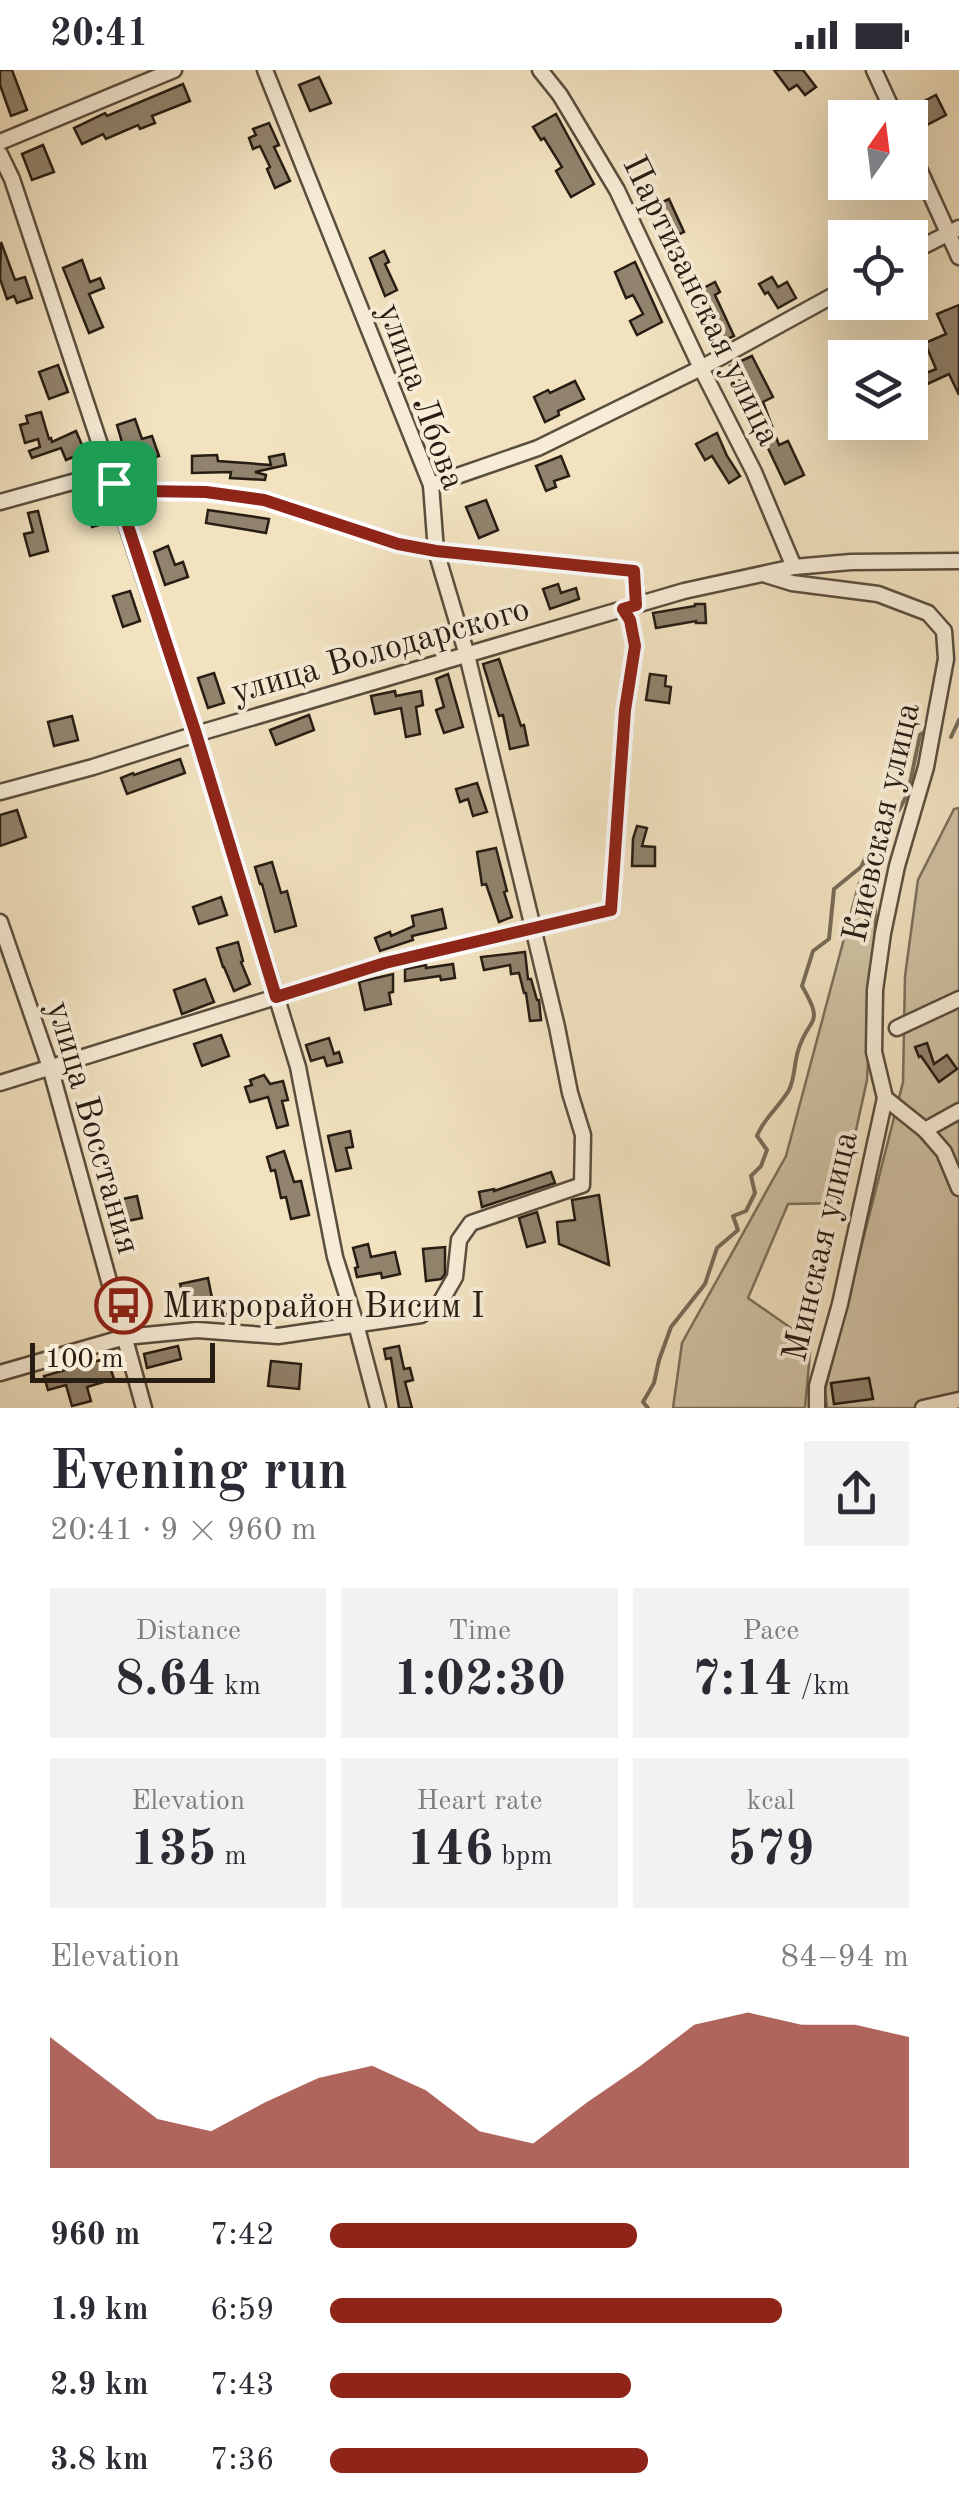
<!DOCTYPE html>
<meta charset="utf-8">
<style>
body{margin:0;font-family:"Old Standard TT",serif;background:#f2f2f3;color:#2b2b33;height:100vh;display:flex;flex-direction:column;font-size:38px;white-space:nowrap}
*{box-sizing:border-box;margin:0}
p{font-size:32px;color:#7c7c81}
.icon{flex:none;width:55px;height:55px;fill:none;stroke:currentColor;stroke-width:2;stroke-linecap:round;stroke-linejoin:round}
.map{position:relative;height:1338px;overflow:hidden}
.drawer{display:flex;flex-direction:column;background:#fff;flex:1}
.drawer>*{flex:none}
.needle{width:65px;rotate:14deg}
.controls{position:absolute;left:828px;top:30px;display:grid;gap:20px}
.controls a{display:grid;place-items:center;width:100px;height:100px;border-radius:0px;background:#fff;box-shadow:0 10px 40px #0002;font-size:50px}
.scale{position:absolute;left:30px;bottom:25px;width:185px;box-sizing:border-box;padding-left:10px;border:5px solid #271d13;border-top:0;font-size:28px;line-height:35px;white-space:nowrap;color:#271d13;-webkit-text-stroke:8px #f7ecd6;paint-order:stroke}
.pin{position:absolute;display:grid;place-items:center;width:85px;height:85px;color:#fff;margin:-42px;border-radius:20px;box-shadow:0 5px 15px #0006}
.round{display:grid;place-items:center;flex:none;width:105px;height:105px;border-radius:0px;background:#f2f2f3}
.summary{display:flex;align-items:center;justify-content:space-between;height:170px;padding:0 50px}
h1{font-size:55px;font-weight:700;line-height:75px}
.figures{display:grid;grid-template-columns:repeat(3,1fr);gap:15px;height:170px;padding:10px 50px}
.figures div{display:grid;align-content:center;border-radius:0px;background:#f2f2f3;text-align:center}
.figures b{font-size:50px;font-weight:700}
.figures small{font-size:28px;font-weight:400}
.figures p{font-size:28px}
.chart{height:280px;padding:20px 50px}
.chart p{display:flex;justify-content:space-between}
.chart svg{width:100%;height:180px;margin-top:10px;fill:#8f2418;opacity:.7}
ul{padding:0 50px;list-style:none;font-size:32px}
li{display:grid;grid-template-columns:160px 120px 1fr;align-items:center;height:75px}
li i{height:25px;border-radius:12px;background:#8f2418}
.status{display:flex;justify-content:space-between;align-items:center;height:70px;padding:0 50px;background:#fff;direction:ltr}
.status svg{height:28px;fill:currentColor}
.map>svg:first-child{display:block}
</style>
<div class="status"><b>20:41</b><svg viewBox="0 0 49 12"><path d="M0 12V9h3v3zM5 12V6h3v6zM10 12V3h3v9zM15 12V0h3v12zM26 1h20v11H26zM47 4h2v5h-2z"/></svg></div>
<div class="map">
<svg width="959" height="1338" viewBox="0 0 959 1338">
<rect width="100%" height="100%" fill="#f2e2c0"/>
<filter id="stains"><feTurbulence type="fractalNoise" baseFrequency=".002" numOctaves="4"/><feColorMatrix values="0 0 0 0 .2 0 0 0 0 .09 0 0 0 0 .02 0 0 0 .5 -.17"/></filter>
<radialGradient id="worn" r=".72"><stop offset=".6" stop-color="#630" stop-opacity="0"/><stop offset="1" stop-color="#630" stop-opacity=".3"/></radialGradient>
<!-- green -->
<g fill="#cfc1a3" stroke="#7b6f5b" stroke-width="2.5">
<path d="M959,738V1338H827L825,1320L903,1012L905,906L918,810L954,739Z"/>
<path d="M865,790L876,838L867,1010L840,1133L788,1134L748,1228L811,1272L805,1338H673L682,1273L786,1086Z"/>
</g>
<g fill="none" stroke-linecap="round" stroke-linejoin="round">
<!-- stream -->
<g stroke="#776b57" stroke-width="4">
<path d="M951,667L959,650"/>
<path d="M648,1338L643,1332L654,1313L659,1290L671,1257L705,1214L717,1178L738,1160L733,1146L746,1141L755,1123L751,1106L761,1096L767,1080L757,1066C763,1049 780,1036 789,1020C795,1008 794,994 798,981C808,946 826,957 802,916L813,881L829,869L834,819L861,797L883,750L899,740L908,723L920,665L926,661"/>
</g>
</g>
<!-- building -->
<g fill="#91836d" stroke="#271d13" stroke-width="2.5">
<path d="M0,0H12L27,40L11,46L0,15Z"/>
<path d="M774,0H803L816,17L805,25L797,15L789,20Z"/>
<path d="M319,7L331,33L310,41L299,15Z"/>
<path d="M183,14L190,31L152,46L155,53L140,59L138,55L106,69L103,64L82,74L74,58L105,43L107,46Z"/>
<path d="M936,25L946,45L923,57L913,37Z"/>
<path d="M556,44L594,114L571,127L556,101L562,97L544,68L541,70L533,57Z"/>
<path d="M269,53L279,75L274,77L290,111L275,118L267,99L270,97L260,76L253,79L249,68L256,65L253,59Z"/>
<path d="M43,75L54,102L32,110L22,84Z"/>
<path d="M669,129L684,162L671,168L656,135Z"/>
<path d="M1,172L15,210L25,207L32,228L17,233L14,226L7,229L0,209Z"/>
<path d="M384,181L389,192L385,194L397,220L385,226L370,188Z"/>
<path d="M82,190L90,212L100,208L104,218L89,224L103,257L89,263L63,198Z"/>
<path d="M635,192L662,252L637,265L630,251L643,244L633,225L626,228L615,202Z"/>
<path d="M772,207L778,217L787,212L796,228L778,238L768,222L765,224L759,214Z"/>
<path d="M715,212L720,222L715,225L734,266L719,273L704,242L710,239L700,220Z"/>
<path d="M959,235V325L949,304L923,316L919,306L936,299L925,273L946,264L937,244Z"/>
<path d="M752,286L773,327L763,332L779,375L788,371L804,405L785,414L755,351L757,350L740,311L737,312L730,296Z"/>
<path d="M58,295L68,322L49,329L39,302Z"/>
<path d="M575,311L584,329L558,341L559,345L545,352L534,327L548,320L550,323Z"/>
<path d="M41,342L49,369L51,368L52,372L76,361L85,382L66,390L61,378L32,388L29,381L40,377L38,369L25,373L20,355L28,353L26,346Z"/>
<path d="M135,349L142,369L152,366L159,386L134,395V391L128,393L117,355Z"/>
<path d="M717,363L727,386L740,406L729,413L712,386L705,390L696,374Z"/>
<path d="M284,384L286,395L255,402L266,405L265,410L230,408L231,402L192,403V386L217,385L218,391L271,395L269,387Z"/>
<path d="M561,386L569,406L554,411L556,417L546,421L536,396Z"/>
<path d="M101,424L110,452L92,457L83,429Z"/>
<path d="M486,430L498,460L479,468L466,437Z"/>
<path d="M208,440L269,449L266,463L206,453Z"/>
<path d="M38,441L48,481L30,486L24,464L33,462L28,443Z"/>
<path d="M168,476L175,495L183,492L188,507L165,515L154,482Z"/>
<path d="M558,514L561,523L576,518L579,529L550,539L543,519Z"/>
<path d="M130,521L140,551L123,557L113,526Z"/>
<path d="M695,534H705L706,553H696V551L656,558L653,543L695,536Z"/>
<path d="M499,589L521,656L524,655L528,675L510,679L503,645L499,646L483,594Z"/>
<path d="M214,603L224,633L208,638L198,608Z"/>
<path d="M448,604L463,657L444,663L436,640L444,637L436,609Z"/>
<path d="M650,604L666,606L665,616L671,617L669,633L646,630Z"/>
<path d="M395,621L396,626L421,621L423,635L416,637L420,664L406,667L401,638L375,644L371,626Z"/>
<path d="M309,645L314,660L276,675L270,660Z"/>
<path d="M72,646L78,670L54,676L48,652Z"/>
<path d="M180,689L185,703L127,724L121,708L133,703L134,705Z"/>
<path d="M477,713L487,742L473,746L468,729L460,732L456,719Z"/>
<path d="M17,740L26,767L0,776V745Z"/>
<path d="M637,756L647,758L642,776L655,777V796H632L633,769Z"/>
<path d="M496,778L507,821L504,822L512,847L499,852L486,814L482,815L477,782Z"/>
<path d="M272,792L281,823L287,821L296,856L275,862L262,814H260L255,797Z"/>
<path d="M221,827L227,845L199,854L193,837Z"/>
<path d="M442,839L446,858L412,866L413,870L380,881L375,868L390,862L391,866L414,856L412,846Z"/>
<path d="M238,872L243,891L241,892L250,914L234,921L224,897H223L217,878Z"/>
<path d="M525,882L528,909H531L537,930H539L541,950L530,951L526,923H524L519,903L511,904L510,895L484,900L481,887Z"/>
<path d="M453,894L455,908L441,910L440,906L405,911V899L426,895V898Z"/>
<path d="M393,904V922L389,923L391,934L365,940L359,912Z"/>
<path d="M205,909L214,932L182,944L174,920Z"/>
<path d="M221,965L229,986L202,996L194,974Z"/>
<path d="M329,968L334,984L339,982L342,992L327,996L324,987L311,991L306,975Z"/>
<path d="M927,973L934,994L947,985L957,999L939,1012L921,986L919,987L915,977Z"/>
<path d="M264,1005L270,1014L283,1011L288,1030L282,1031L288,1055L277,1058L268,1027L250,1032L245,1017L252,1015L250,1010Z"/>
<path d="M350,1061L353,1077L346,1078L351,1098L336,1101L328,1066Z"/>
<path d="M284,1081L294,1112L301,1111L309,1145L291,1149L286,1127L281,1128L275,1100L271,1101L267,1087Z"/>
<path d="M551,1102L555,1113L482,1137L479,1122L494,1119V1121Z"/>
<path d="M599,1125L609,1195L559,1174L557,1152L575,1150L572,1130Z"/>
<path d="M137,1126L142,1148L118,1153L113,1131Z"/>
<path d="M537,1142L545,1172L527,1177L519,1148Z"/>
<path d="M368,1174L371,1187L395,1182L400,1204L382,1208L381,1203L357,1207L355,1198L358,1197L353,1178Z"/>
<path d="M445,1177V1204L441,1209L426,1211L423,1179Z"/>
<path d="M208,1208L212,1228L185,1234L180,1214Z"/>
<path d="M178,1276L181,1289L147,1298L144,1284Z"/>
<path d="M399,1276L404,1299L410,1298L413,1310L405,1312L412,1338H399L391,1288L386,1289L384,1279Z"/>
<path d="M107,1288L114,1309L87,1317L91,1331L72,1336L66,1315L48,1320L44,1306Z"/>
<path d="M271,1291L301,1294L299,1319L268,1316Z"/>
<path d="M869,1308L873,1329L834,1334L831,1313Z"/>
</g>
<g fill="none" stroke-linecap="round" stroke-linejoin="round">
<defs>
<g id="minor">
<path d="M540,0L560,25L617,120L701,298L754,402L794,497"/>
<path d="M874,0L896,48"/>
<path d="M0,72L174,0"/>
<path d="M910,79L959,187"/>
<path d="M0,84L12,109L196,664L298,997L335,1187L356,1254L378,1338"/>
<path d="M910,183L959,158"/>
<path d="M431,415L538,378L701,298L845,219"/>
<path d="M0,432L87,408L144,421L206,422L265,430L398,474L436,481L634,501L637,535"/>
<path d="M766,505L792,513L878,524L928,543L944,561L946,589L926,697L897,796L883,863L875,920L874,982L885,1028L925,1060L944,1082L959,1118"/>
<path d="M0,722L93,697L196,664L684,521L794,497L851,492L959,491"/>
<path d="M0,852L50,997L144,1338"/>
<path d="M897,958L959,929"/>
<path d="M0,1013L385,893L611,840L625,640L635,576L630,550L623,539"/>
<path d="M925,1060L959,1041"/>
<path d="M0,1303L125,1267L197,1260L278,1266L421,1245L440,1233L455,1207L459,1170L471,1153L582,1115L583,1065L570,1023L557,957L467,585L436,481L431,415L265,0"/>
<path d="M817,1338V1316L840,1234L885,1028"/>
<path d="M923,1338L959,1330"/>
</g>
</defs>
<!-- minor casing -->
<use href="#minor" stroke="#5a4e3e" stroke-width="19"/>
<!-- minor -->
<use href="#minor" stroke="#f7ecd6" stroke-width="14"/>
</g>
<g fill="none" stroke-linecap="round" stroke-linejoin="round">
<defs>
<path id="route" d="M114,413L144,421L206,422L264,430L398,474L436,481L634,501L636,535L623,539L630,550L635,576L625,640L611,840L385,893L276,927L196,664Z"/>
</defs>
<!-- route casing -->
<use href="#route" stroke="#fff" stroke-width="20"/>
<!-- route -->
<use href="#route" stroke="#8f2418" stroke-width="12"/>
</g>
<!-- icons -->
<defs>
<symbol id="bus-ring" viewBox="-11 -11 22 22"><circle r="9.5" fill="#f7ecd6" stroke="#8f2418" stroke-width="1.5"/><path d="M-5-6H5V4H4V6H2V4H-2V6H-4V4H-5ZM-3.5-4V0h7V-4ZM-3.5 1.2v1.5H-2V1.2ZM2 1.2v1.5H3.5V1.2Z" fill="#8f2418"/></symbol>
</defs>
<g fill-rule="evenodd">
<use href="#bus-ring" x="92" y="1204" width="63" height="63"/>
</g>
<g text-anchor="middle" stroke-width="8" stroke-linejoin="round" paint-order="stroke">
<!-- street labels -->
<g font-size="35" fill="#271d13" stroke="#f7ecd6">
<text transform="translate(703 230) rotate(64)" y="12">Партизанская улица</text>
<text transform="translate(423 326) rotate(70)" y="12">улица Лбова</text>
<text transform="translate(380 579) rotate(-16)" y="12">улица Володарского</text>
<text transform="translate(880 752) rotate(-77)" y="12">Киевская улица</text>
<text transform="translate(95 1057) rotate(74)" y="12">улица Восстания</text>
<text transform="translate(819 1176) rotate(-77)" y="12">Минская улица</text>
</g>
<!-- poi labels -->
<g font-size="35" fill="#271d13" stroke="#f7ecd6" text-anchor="start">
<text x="162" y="1247">Микрорайон Висим I</text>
</g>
</g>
<rect width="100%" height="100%" filter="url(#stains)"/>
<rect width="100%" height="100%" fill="url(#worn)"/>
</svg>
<div class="controls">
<a><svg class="needle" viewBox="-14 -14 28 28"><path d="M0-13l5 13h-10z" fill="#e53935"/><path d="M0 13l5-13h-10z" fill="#7c7c81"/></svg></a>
<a><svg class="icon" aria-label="locate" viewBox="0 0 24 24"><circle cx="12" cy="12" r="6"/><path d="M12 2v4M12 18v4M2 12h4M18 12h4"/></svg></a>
<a><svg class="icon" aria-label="layers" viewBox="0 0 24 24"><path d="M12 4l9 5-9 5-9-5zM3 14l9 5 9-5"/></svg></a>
</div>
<div class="scale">100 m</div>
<div class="pin" style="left:114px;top:413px;background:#1e9e55"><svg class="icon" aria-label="arrive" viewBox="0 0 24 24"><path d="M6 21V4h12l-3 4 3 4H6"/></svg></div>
</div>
<section class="drawer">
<div class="summary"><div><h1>Evening run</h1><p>20:41 · 9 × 960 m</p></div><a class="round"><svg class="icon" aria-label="share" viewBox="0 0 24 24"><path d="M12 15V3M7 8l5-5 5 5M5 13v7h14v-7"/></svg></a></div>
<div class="figures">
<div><p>Distance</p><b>8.64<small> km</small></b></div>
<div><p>Time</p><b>1:02:30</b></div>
<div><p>Pace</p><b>7:14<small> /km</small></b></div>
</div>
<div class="figures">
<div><p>Elevation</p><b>135<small> m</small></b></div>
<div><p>Heart rate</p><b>146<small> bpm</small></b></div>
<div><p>kcal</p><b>579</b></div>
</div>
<div class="chart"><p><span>Elevation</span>84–94 m</p>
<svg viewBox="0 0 160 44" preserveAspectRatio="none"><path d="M0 44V12L10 22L20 32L30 35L40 28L50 22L60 19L70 25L80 35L90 38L100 28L110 19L120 9L130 6L140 9L150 9L160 12V44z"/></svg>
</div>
<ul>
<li><b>960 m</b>7:42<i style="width:53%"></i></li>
<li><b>1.9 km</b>6:59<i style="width:78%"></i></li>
<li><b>2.9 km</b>7:43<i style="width:52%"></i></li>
<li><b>3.8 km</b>7:36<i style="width:55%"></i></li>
</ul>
</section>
